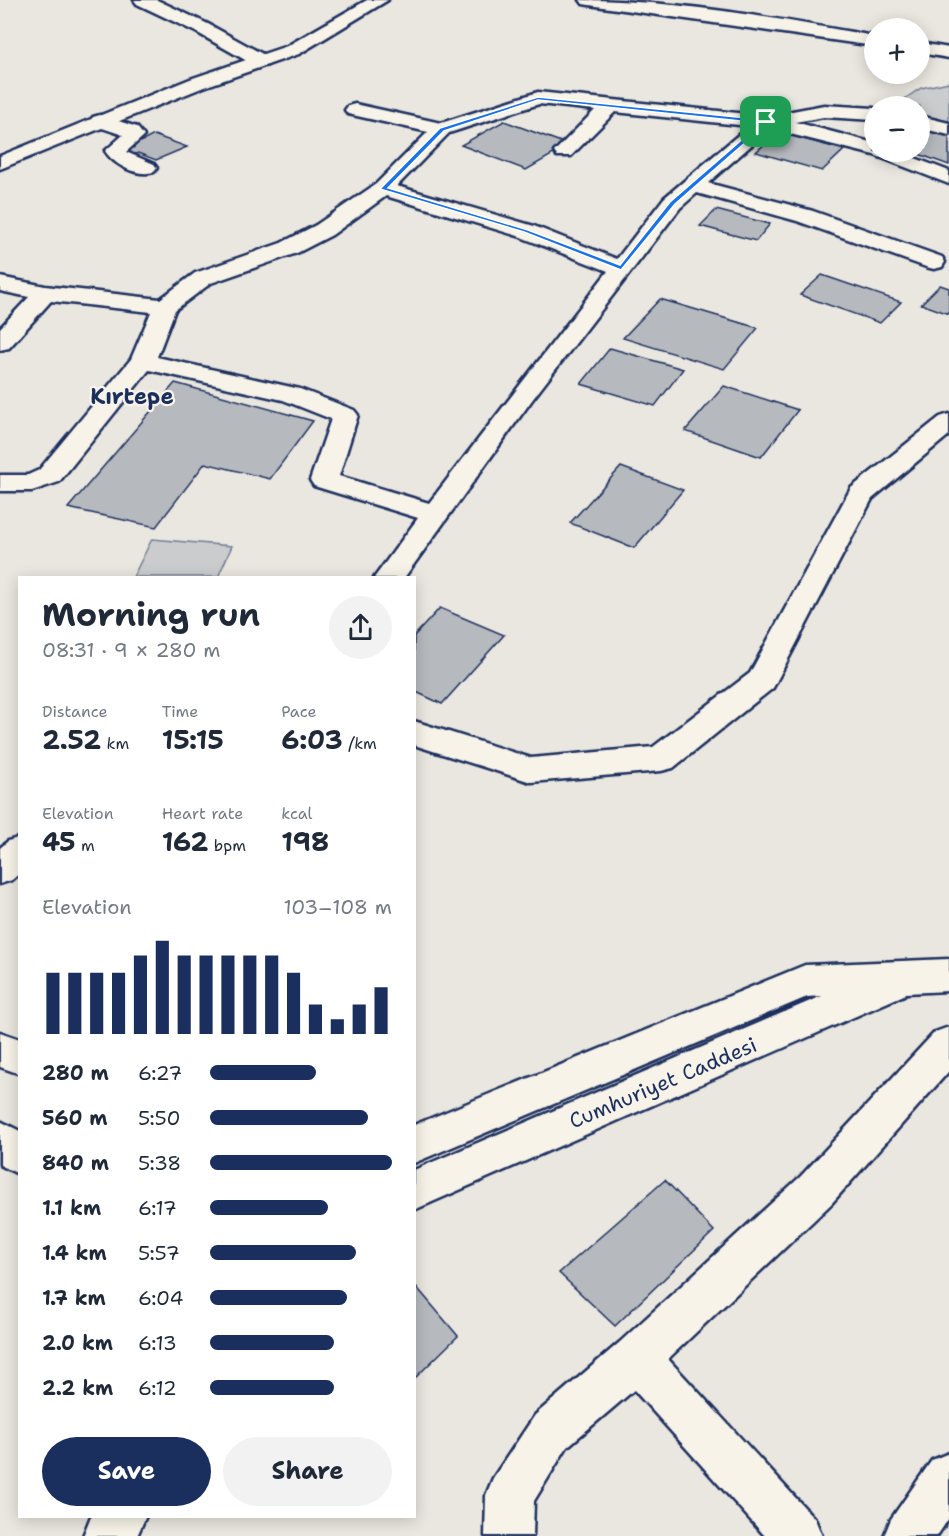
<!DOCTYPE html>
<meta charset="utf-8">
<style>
body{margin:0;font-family:"Shantell Sans",sans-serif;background:#f2f2f3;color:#1f2937;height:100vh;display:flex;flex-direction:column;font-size:22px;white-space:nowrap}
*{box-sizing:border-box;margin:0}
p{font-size:20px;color:#747a83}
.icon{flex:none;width:33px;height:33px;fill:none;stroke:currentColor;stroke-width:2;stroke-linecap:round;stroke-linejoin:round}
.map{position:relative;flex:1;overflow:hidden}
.details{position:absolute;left:18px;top:576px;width:398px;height:942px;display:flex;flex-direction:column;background:#fff;border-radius:0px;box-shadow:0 3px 15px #0003}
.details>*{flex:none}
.buttons{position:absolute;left:864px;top:18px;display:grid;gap:12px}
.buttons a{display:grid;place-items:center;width:66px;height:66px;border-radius:50%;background:#fff;box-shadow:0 3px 15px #0003;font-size:30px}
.pin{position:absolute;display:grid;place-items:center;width:51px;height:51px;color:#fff;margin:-26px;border-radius:12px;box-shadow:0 3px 9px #0006}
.round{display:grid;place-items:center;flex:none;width:63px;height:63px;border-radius:32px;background:#f2f2f3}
.overview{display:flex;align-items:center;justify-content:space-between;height:102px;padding:0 24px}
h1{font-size:33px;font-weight:700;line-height:45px}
.stats{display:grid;grid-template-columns:repeat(3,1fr);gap:9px;height:102px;padding:6px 24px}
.stats div{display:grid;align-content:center}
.stats b{font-size:26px;font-weight:700}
.stats small{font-size:16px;font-weight:400}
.stats p{font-size:16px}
.chart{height:168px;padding:12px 24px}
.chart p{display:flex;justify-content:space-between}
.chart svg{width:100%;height:108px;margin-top:6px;stroke:#1b2f5e;stroke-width:6}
.action{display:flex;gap:12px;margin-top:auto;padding:12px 24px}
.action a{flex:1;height:69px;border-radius:36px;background:#1b2f5e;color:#fff;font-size:24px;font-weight:700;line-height:69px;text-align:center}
.action a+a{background:#f2f2f3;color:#1f2937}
ul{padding:0 24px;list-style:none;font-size:20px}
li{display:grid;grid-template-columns:96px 72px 1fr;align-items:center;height:45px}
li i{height:15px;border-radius:8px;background:#1b2f5e}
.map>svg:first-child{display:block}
</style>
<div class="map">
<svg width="949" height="1536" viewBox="0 0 949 1536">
<rect width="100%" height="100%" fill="#eae7e0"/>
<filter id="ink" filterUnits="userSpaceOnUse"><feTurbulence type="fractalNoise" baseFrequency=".0167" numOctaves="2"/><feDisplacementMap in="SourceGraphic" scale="12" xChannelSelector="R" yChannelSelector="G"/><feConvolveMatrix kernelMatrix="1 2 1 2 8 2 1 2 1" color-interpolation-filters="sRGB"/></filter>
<g filter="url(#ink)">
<!-- green -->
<g fill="#cbcccd" stroke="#737e96" stroke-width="1.5">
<path d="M949,82V124L920,114V106H903L897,104L921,88Z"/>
<path d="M152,539L232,546L218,577H133Z"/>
</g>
<!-- building -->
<g fill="#b6babf" stroke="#1b2f5e" stroke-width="1.5">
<path d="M504,121L569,145L526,170L461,145Z"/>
<path d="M923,125L949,135V165L913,152H920V127Z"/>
<path d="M778,132L844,150L822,171L756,152Z"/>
<path d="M154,135L187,147L156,160L138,153L131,156L121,151L138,140L141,142Z"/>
<path d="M716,210L770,224L756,241L700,226Z"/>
<path d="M822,275L901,302L880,323L800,295Z"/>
<path d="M940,285L949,288V314L921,304Z"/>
<path d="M660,299L758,328L724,369L623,338Z"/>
<path d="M610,348L683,369L655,406L581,384Z"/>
<path d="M175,383L313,421L270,479L205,463L156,527L68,508Z"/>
<path d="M724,386L798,410L761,457L685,431Z"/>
<path d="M621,467L683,490L634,548L570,523Z"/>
<path d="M440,608L504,635L442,704L414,691V636Z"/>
<path d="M665,1180L714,1231L615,1326L559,1273Z"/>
<path d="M414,1284L458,1336L414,1379Z"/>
</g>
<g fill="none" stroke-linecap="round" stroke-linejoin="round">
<defs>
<g id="minor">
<path d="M134,0H157L208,24L268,57L270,61L268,65H254L196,32L137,4Z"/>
<path d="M538,92L766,116L824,105L874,108V120L824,117L795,122L874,143V152H899L949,171V184L874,155L770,129L708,183L813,211L942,257L945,262L942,267L934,269L926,267L797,221L697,193L680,208L532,400L404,578H374L418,518L314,486L310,480L331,419L283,400L149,370L59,482L32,491H0V475H28L39,470L131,359L151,312L51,301L9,348L0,350V328L29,297L0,291V277L45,286L160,299L195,273L281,243L316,225L376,184L428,132L348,114L345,110L348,106L355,104L441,123ZM539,104L595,110L554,152L557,156H571L615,112L749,126L664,198L617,259L534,226L397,186L449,133ZM386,196L518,236L608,271L429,503L339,476L358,415L354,410L300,389L157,357L175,310L211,283L297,253L332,235Z"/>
<path d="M100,115L137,127L144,136L126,152L154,164L157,168L154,172C137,177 114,165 105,151L123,135L93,125L90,121L93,117Z"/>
<path d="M920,116L949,123V135L920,128Z"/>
<path d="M949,414V435L872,499L773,688L673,768L661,771L531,782L414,745V721L531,758L653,747L750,673L851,488L940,417Z"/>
<path d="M20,837V873L12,880L0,884V848L8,841Z"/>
<path d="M949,1027V1071L831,1204L668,1359L815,1519L822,1536H765L634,1390L567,1447L534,1501L533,1536H485L486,1495L493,1478L535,1415L620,1342L801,1176L935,1032Z"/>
<path d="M949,1453V1518L937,1536H884L891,1519L932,1460Z"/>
<path d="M91,1516H146L137,1536H83Z"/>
</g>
<g id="tertiary">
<path d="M367,0H388L299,54L204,87L0,169V156L190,79L287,46Z"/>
<path d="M580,0C679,0 778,19 874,36V46L589,5L583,4Z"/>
<path d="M920,43L949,48V58L920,53Z"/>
</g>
<g id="secondary">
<path d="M949,959V991L906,993L904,995L414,1210V1170L822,996L807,997L414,1163V1125L805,965Z"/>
<path d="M0,1032L20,1039V1074L0,1067Z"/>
<path d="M0,1121L20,1131V1175L0,1165Z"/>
</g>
</defs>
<!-- minor casing -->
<use href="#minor" stroke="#1b2f5e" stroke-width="5"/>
<!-- tertiary casing -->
<use href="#tertiary" stroke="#1b2f5e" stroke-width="5"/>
<!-- secondary casing -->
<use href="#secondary" stroke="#1b2f5e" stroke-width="5"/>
<!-- minor -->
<use href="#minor" fill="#f7f3e8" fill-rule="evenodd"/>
<!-- tertiary -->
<use href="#tertiary" fill="#f7f3e8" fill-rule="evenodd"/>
<!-- secondary -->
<use href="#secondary" fill="#f7f3e8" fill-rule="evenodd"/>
</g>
</g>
<!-- route -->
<path fill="#1a73e8" stroke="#fff" stroke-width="1.5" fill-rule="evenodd" d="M538,97L766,120L769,122L675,204L621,270L524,232L380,189L440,128ZM538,100L761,123L670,202L620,265L528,230L388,188L444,131Z"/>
<g text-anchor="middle" stroke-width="4.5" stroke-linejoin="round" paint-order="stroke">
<!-- street labels -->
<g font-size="21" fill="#1b2f5e" stroke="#f7f3e8">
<text transform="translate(663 1083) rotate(-23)" y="7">Cumhuriyet Caddesi</text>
</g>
<!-- far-district labels -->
<g font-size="22" font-weight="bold" fill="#1b2f5e" stroke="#f7f3e8">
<text x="132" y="404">Kırtepe</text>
</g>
</g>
</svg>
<div class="buttons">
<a>+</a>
<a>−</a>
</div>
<div class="pin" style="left:766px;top:122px;background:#1e9e55"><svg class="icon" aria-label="arrive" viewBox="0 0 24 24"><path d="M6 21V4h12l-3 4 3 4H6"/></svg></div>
<section class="details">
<div class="overview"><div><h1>Morning run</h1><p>08:31 · 9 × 280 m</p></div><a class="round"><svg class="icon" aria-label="share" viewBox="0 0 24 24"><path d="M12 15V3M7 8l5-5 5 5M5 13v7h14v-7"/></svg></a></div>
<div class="stats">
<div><p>Distance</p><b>2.52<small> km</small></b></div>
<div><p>Time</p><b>15:15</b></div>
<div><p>Pace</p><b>6:03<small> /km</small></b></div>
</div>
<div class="stats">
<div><p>Elevation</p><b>45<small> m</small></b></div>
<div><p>Heart rate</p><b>162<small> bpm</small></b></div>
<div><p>kcal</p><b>198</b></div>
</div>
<div class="chart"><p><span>Elevation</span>103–108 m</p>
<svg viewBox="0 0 160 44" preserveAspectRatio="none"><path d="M5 44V19M15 44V19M25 44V19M35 44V19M45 44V12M55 44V6M65 44V12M75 44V12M85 44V12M95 44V12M105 44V12M115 44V19M125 44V32M135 44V38M145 44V32M155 44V25"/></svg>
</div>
<ul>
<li><b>280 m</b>6:27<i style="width:58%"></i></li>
<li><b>560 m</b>5:50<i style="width:87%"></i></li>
<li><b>840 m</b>5:38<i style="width:100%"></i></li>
<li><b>1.1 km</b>6:17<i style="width:65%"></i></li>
<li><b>1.4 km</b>5:57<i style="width:80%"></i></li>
<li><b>1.7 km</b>6:04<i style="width:75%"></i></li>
<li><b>2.0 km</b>6:13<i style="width:68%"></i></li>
<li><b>2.2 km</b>6:12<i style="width:68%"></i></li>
</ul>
<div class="action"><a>Save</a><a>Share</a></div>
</section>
</div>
